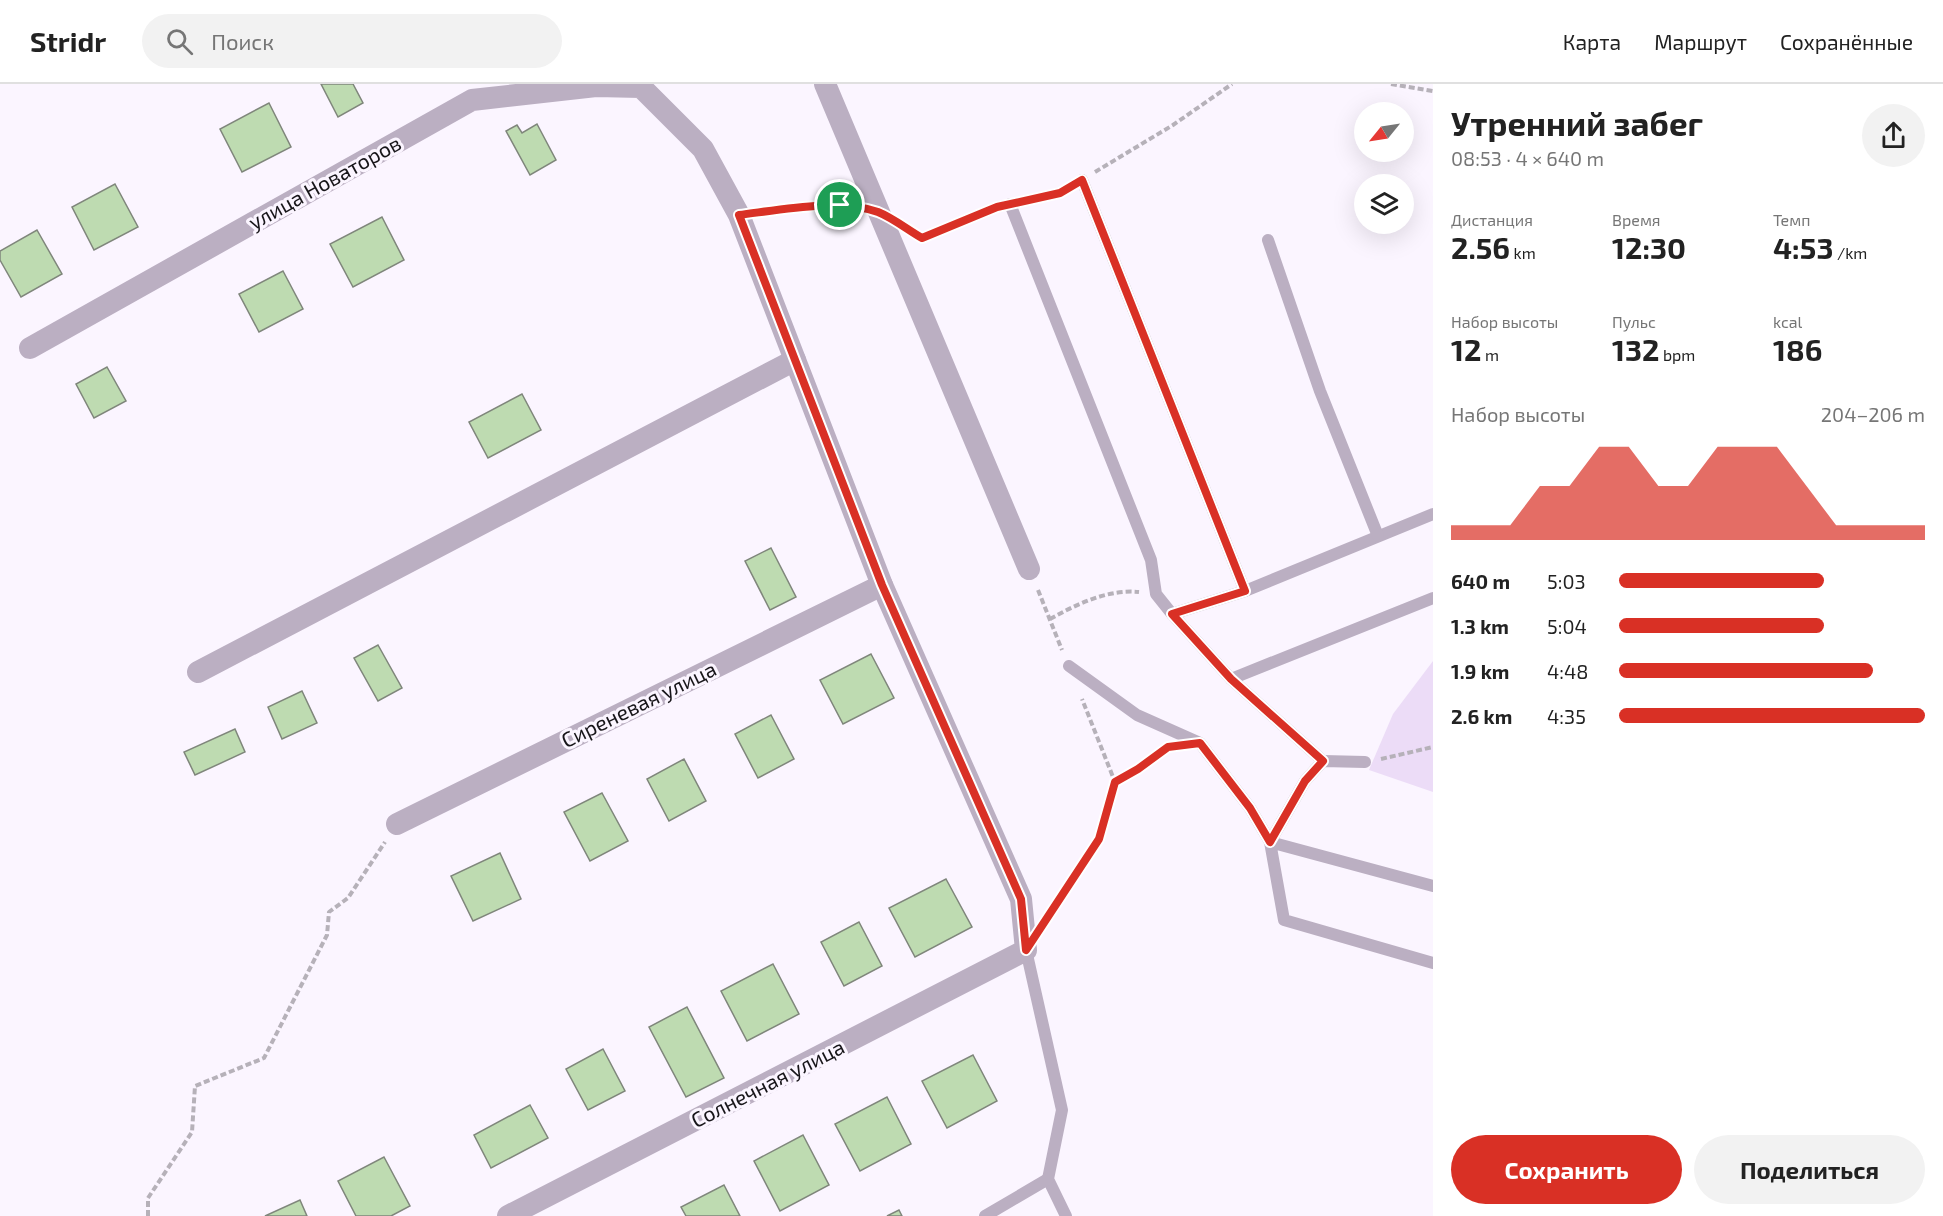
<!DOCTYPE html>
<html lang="ru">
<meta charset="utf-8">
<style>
body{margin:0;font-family:"Exo 2",sans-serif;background:#f2f2f2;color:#222;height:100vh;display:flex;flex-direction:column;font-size:22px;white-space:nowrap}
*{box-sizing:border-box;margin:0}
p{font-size:20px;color:#767676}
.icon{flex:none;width:33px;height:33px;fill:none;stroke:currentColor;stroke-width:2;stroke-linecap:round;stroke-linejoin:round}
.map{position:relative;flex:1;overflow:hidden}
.details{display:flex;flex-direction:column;background:#fff;width:510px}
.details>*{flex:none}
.needle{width:39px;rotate:240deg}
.controls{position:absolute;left:1354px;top:18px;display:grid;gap:12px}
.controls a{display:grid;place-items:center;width:60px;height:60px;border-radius:50%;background:#fff;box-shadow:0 6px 24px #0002;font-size:30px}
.pin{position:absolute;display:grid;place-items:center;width:51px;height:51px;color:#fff;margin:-26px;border:3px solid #fff;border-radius:50%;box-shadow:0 2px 6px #0007}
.round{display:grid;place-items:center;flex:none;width:63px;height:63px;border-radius:32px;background:#f2f2f2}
.head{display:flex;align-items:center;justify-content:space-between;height:102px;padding:0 18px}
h1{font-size:33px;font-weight:700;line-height:45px}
.stats{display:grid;grid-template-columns:repeat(3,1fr);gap:9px;height:102px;padding:6px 18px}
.stats div{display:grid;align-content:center}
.stats b{font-size:30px;font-weight:700}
.stats small{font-size:16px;font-weight:400}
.stats p{font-size:16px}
.chart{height:168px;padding:12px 18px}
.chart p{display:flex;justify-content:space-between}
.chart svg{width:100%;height:108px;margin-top:6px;fill:#d93025;opacity:.7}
.primary-button{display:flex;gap:12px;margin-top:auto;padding:12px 18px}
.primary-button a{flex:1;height:69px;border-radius:36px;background:#d93025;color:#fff;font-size:24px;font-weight:700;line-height:69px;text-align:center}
.primary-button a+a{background:#f2f2f2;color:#222}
ul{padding:0 18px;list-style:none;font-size:20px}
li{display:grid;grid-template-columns:96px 72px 1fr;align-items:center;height:45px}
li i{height:15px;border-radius:8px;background:#d93025}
header{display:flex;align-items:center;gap:36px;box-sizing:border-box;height:84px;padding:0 30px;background:#fff;border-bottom:2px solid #e0e0e0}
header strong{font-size:28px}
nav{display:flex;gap:33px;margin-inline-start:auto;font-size:21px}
.search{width:420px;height:54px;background:#f2f2f2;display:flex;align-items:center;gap:15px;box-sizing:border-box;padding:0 21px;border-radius:33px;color:#767676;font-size:22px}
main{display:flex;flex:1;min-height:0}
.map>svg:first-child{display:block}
</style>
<header>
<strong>Stridr</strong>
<div class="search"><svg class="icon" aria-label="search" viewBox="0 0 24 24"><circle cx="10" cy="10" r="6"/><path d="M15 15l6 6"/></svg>Поиск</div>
<nav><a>Карта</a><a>Маршрут</a><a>Сохранённые</a></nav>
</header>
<main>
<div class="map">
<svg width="1433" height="1132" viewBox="0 0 1433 1132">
<rect width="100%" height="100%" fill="#fbf5ff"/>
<!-- green -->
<path fill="#ecdcf7" d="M1433,577V708L1369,686L1393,630Z"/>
<!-- building -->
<g fill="#bedbb1" stroke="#7f867b" stroke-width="1.5">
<path d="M321,0H353L363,19L338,33Z"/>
<path d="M269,19L291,63L242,88L220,45Z"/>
<path d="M537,40L556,76L530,91L506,47L517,41L522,49Z"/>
<path d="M115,100L138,143L94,166L72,123Z"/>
<path d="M382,133L404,176L353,203L330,160Z"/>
<path d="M37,146L62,190L21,213L0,176V167Z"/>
<path d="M283,187L303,225L259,248L239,210Z"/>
<path d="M107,283L126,317L94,334L76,300Z"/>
<path d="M522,310L541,346L488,374L469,338Z"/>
<path d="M771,464L796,513L770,526L745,477Z"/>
<path d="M378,561L402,604L378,617L354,574Z"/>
<path d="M871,570L894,614L843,640L820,596Z"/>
<path d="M302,607L317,639L282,655L268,623Z"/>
<path d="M771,631L794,675L758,694L735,650Z"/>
<path d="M235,645L245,668L195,691L184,668Z"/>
<path d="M684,675L706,717L669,737L647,695Z"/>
<path d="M602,709L628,757L590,777L564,728Z"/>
<path d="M500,769L521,815L473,837L451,792Z"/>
<path d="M946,795L972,843L915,873L889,824Z"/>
<path d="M859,838L882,882L844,902L821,858Z"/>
<path d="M773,880L799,930L747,957L721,907Z"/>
<path d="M687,923L724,994L686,1013L649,943Z"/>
<path d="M603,965L625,1007L588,1026L566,985Z"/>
<path d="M973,971L997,1017L947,1044L922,997Z"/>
<path d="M887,1013L911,1060L860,1087L835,1040Z"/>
<path d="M530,1021L548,1054L491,1084L474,1051Z"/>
<path d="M803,1051L829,1101L780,1127L754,1077Z"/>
<path d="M384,1073L410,1122L391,1132H356L338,1097Z"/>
<path d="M724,1101L740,1132H686L681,1123Z"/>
<path d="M300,1116L307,1132H265Z"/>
<path d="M899,1126L902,1132H887Z"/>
</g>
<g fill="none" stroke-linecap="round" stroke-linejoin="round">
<!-- path -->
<g stroke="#b6b1b9" stroke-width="4" stroke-dasharray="6 3" stroke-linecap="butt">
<path d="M1391,0L1433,7"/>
<path d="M1095,88L1173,41L1232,0"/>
<path d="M1027,116L1060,109L1066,105"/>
<path d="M761,128L840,121L852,123"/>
<path d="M913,149L922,155L994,124"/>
<path d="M1038,506L1062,566"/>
<path d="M1050,535C1077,520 1108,505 1139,508"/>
<path d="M1381,675L1433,663"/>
<path d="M1115,698L1138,685L1167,664"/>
<path d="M1046,835L1099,755L1115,698L1082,615"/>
<path d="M148,1132V1114L192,1048L195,1002L264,974L327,851L329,828L348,814L385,758"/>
</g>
<!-- service -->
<g stroke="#bbafc2" stroke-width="12">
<path d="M1082,96L1245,507"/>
<path d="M1010,120L1151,476L1156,510L1172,530L1245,507L1433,430"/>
<path d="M1268,156L1320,307L1378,452"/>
<path d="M1172,530L1231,595L1323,677"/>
<path d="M1069,582L1137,631L1200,659L1250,724L1270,758L1305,697L1323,677L1365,678"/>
<path d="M1231,595L1433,514"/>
<path d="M1433,802L1270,758L1284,836L1433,879"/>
<path d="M1026,866L1062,1026L1048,1095L1066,1132"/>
<path d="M985,1132L1048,1095"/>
</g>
<!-- minor -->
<g stroke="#bbafc2" stroke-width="22">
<path d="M825,0L1029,485"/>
<path d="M30,264L472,16L596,2L641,3L703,65L739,131L882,501L1021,815L1026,866L508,1132"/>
<path d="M198,588L795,276"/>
<path d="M397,740L882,501"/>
</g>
</g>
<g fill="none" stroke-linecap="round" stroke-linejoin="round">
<defs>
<path id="route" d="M1082,96L1245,507L1172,530L1231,595L1323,677L1305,697L1270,758L1250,724L1200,659L1168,663L1138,685L1115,698L1099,755L1026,866L1021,815L882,501L739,131C779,126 840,114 878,128C893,134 908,146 922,154L997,123L1060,109Z"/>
</defs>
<!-- route casing -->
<use href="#route" stroke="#fff" stroke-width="12"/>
<!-- route -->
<use href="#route" stroke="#d93025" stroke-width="8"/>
</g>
<g text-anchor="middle" stroke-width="6" stroke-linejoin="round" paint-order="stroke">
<!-- street labels -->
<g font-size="21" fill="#171519" stroke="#fbf5ff">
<text transform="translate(325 99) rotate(-29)" y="7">улица Новаторов</text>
<text transform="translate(639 621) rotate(-26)" y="7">Сиреневая улица</text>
<text transform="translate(768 1000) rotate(-27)" y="7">Солнечная улица</text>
</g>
</g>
</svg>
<div class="controls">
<a><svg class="needle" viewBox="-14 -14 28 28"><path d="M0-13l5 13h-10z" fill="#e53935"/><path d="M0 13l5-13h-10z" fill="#767676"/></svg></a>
<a><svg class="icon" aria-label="layers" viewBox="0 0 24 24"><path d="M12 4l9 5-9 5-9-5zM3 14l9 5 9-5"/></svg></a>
</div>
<div class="pin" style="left:840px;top:121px;background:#1e9e55"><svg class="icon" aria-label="arrive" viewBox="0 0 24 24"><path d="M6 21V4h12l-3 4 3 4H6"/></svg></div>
</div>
<section class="details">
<div class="head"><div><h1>Утренний забег</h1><p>08:53 · 4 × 640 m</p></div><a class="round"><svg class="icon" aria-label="share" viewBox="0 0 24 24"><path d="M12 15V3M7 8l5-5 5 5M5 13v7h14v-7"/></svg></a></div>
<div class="stats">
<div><p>Дистанция</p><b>2.56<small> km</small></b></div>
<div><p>Время</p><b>12:30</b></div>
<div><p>Темп</p><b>4:53<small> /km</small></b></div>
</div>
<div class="stats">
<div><p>Набор высоты</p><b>12<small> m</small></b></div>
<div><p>Пульс</p><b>132<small> bpm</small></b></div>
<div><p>kcal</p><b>186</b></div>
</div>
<div class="chart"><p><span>Набор высоты</span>204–206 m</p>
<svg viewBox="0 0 160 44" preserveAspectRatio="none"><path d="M0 44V38L10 38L20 38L30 22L40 22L50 6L60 6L70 22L80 22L90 6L100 6L110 6L120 22L130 38L140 38L150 38L160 38V44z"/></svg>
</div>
<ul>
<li><b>640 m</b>5:03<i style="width:67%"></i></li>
<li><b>1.3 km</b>5:04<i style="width:67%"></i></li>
<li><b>1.9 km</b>4:48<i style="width:83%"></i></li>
<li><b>2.6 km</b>4:35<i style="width:100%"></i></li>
</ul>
<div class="primary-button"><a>Сохранить</a><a>Поделиться</a></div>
</section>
</main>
